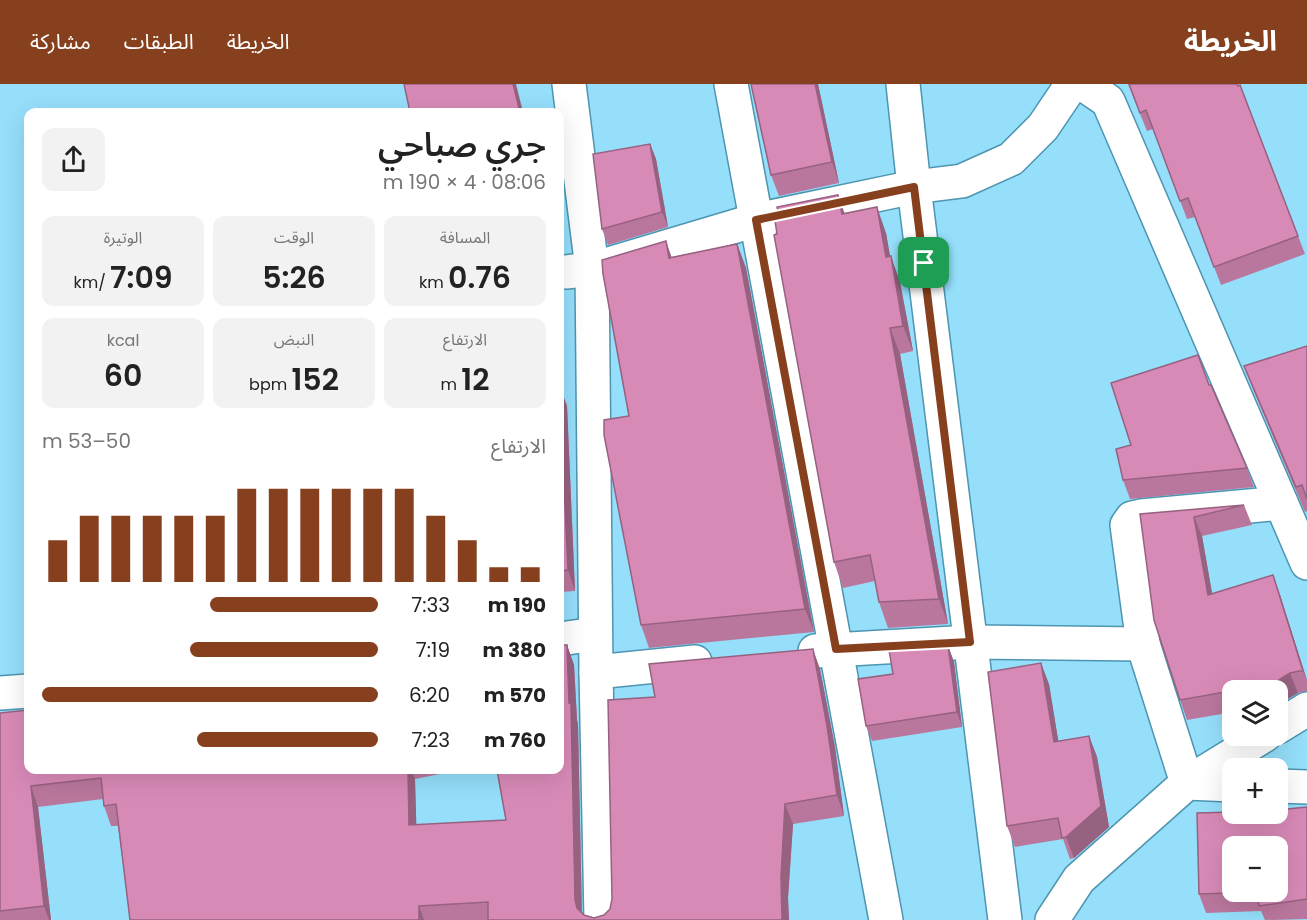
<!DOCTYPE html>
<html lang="ar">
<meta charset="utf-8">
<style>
body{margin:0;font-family:Poppins,"Noto Sans Arabic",sans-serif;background:#f2f2f2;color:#222;direction:rtl;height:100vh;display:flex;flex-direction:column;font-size:22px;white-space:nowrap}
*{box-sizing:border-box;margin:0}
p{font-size:20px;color:#767676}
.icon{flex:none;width:33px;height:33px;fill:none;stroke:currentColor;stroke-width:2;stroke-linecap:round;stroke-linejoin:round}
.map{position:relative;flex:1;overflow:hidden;direction:ltr}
.panel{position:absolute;left:24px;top:24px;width:540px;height:666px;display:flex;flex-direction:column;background:#fff;border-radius:12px;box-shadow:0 6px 24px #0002;direction:rtl}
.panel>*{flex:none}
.buttons{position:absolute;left:1222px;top:596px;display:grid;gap:12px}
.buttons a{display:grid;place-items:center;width:66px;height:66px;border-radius:12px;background:#fff;box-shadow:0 6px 24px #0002;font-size:30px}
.pin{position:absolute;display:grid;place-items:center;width:51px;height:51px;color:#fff;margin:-26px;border-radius:12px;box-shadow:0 3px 9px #0006}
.round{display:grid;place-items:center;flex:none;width:63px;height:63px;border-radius:12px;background:#f2f2f2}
.head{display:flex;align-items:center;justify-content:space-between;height:102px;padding:0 18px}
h1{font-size:33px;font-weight:600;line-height:45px}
.figures{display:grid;grid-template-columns:repeat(3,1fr);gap:9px;height:102px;padding:6px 18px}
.figures div{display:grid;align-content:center;border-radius:12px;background:#f2f2f2;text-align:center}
.figures b{font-size:30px;font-weight:600}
.figures small{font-size:16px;font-weight:400}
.figures p{font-size:16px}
.chart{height:168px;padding:12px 18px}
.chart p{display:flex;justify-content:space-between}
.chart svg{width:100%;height:108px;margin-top:6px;stroke:#87401e;stroke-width:6}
ul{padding:0 18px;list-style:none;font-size:20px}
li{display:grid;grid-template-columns:96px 72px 1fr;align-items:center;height:45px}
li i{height:15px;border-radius:8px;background:#87401e}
header{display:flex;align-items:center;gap:36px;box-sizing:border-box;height:84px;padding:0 30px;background:#87401e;color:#fff}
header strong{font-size:28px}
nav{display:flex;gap:33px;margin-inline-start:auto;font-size:21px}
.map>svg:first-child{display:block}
</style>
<header>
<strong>الخريطة</strong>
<nav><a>الخريطة</a><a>الطبقات</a><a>مشاركة</a></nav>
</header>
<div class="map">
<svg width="1307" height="836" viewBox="0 0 1307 836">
<rect width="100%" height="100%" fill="#95dffb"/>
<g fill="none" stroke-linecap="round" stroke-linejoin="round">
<defs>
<g id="street">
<path d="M569,0L592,185L596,588L601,836"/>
<path d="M731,0L886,836"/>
<path d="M903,0L914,103L1005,836"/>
<path d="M1083,0L1108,17L1307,479"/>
<path d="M566,188L592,185L756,136L914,103L962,97L1011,75L1043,43L1072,0"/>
<path d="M560,555L595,550"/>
<path d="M815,567L971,558L1143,560"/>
<path d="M596,588L695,578"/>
<path d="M0,609L28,607"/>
<path d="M1278,643L1307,625"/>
<path d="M1233,701L1187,699L1143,560L1127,441L1132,434L1141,432L1281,419"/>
<path d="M1278,702L1307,703"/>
<path d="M1052,836L1079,795L1187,699L1265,651"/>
</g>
</defs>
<!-- street casing -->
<use href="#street" stroke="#4d95b0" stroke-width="36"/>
<!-- street -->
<use href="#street" stroke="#fff" stroke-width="33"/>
</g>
<!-- wall -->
<g fill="#ba779d">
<path d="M751,0H818L839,99L779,112L771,91Z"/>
<path d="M1128,0H1237L1238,2L1240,1L1305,170L1221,201L1195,133L1187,135L1153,45L1147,47Z"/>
<path d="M650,60L656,75L668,143L608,161L602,145Z"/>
<path d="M845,129L886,149L890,173L900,198L913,267L900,270L948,540L888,544L879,518L875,497L843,504L834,478L777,150L780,136Z"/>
<path d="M737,160L746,184L814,548L649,564L641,541L629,332L672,173Z"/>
<path d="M1307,262V427L1305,428L1254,308L1244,282Z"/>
<path d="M1209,301L1247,384L1254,403L1130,415L1123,396L1131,361Z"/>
<path d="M560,303L567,322L575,507L560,508Z"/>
<path d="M1244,421L1252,441L1202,452L1212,510L1280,511L1307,596V607L1298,609L1278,620V606H1233V628L1187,636L1180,616L1140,430Z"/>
<path d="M567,561L574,581L577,636L578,640L582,830L584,831L594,834L604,831L610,825L655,613L820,585L835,663L844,732L793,740L788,814L789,836H130L118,742H111L104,722L103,715L38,723L51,836H0V629L28,686H460L415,695L416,741L506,736Z"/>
<path d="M948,562L954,578L962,643L872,657L866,642L893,590Z"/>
<path d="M1049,600L1058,657L1089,652L1097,673L1109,743L1074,774L1070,775L1063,755L1015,763L1007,742Z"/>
<path d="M1307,723V835L1265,836L1261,827L1206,829L1199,810L1278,729Z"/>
</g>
<!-- shaded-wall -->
<g fill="#976180">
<path d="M513,0H516L523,28H520Z"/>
<path d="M815,0H818L839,99L832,78Z"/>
<path d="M650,60L656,75L668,143L662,128Z"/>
<path d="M838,111L847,136L842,130Z"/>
<path d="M877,123L886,149L895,199L886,173Z"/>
<path d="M666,157L674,180L669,174Z"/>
<path d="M737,160L746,184L814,548L805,525Z"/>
<path d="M891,172L900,198L913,267L903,242Z"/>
<path d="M890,244L900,270L948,540L939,515Z"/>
<path d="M560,303L567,322L575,507L568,486Z"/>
<path d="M1194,433L1202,452L1216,531L1208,511Z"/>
<path d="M1273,491L1280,511L1307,597L1303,587Z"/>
<path d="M567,561L574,581L577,636L578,640L582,836H581L575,816Z"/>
<path d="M948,562L954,578L962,643L957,628Z"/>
<path d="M813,565L820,585L835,663L844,732L837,711Z"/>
<path d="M1041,579L1049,600L1062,679L1054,658Z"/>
<path d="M1290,589L1298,609L1281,619L1278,610V606H1277L1274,599Z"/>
<path d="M1089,652L1097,673L1109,743L1074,774L1066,753Z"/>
<path d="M408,686H412L415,695L417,762L409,741Z"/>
<path d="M31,702L38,723L51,836H49L44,822Z"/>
<path d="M785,720L793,740L788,814L789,836H782L781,793Z"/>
<path d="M419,822L424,836H419Z"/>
</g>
<!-- building -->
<g fill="#d88ab7" stroke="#976180" stroke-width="1.5" fill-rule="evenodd">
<path d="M404,0H513L520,28H410Z"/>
<path d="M751,0H815L832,78L771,91Z"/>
<path d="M1129,0H1237L1238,2L1240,1L1298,152L1214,183L1188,114L1180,117L1146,26L1140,29Z"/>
<path d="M650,60L662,128L602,145L593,70Z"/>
<path d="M838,111L842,130L877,123L886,173L891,172L903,242L890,244L939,515L879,518L870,471L834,478L774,151L777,150L775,137L780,136L777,123Z"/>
<path d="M666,157L669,174L737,160L805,525L641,541L604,351V336L629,332L603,190L602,176Z"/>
<path d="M1307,262V415L1302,401L1296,403L1244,282Z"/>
<path d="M1198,271L1209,301H1211L1247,384L1123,396L1116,365L1131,361L1111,299Z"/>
<path d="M560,313L568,486L560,487Z"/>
<path d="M1244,421L1194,433L1208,511L1273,491L1303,587H1299L1290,589L1274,599L1254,606L1253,603L1180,616L1154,536L1140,430Z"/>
<path d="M560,561H567L569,619H571L575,816L577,824L584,831L594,834L604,831L610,825L612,815L608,616L655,613L649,580L813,565L827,642L837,711L785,720L781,793L782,836H488V818L419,822V836H130L116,720L104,722L101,694L31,702L44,822L0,827V629L28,626V686H408L409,741L506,736L497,686H560Z"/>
<path d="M948,562L957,628L866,642L858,595L893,590L889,566Z"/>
<path d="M1041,579L1054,658L1089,652L1101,722L1066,753L1062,754L1058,734L1007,742L988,588Z"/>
<path d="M1307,723V815L1259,822L1257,808L1199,810L1197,729L1233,728V729H1278V726ZM1233,762H1278V807H1233Z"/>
</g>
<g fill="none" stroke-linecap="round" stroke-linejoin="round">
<defs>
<path id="route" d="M914,103L970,558L836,565L756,136Z"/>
</defs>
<!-- route casing -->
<use href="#route" stroke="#fff" stroke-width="12"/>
<!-- route -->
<use href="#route" stroke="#87401e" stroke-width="8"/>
</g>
</svg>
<div class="buttons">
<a><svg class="icon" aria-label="layers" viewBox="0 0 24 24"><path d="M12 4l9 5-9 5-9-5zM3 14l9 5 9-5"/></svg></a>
<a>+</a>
<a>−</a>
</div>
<div class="pin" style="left:924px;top:179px;background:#1e9e55"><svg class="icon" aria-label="arrive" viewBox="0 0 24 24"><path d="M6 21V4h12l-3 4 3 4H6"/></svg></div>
<section class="panel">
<div class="head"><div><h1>جري صباحي</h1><p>08:06 · 4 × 190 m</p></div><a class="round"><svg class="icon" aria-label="share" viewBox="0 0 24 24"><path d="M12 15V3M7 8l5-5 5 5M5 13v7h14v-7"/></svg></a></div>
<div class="figures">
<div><p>المسافة</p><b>0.76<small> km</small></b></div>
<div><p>الوقت</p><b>5:26</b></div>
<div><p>الوتيرة</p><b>7:09<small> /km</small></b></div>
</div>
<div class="figures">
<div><p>الارتفاع</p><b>12<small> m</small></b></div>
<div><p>النبض</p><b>152<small> bpm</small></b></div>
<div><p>kcal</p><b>60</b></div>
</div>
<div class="chart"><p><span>الارتفاع</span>50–53 m</p>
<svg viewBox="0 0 160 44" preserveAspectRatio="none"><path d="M5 44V27M15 44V17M25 44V17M35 44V17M45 44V17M55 44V17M65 44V6M75 44V6M85 44V6M95 44V6M105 44V6M115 44V6M125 44V17M135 44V27M145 44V38M155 44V38"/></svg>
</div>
<ul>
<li><b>190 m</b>7:33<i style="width:50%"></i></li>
<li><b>380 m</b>7:19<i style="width:56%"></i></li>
<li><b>570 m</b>6:20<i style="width:100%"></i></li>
<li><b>760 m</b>7:23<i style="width:54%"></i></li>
</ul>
</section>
</div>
